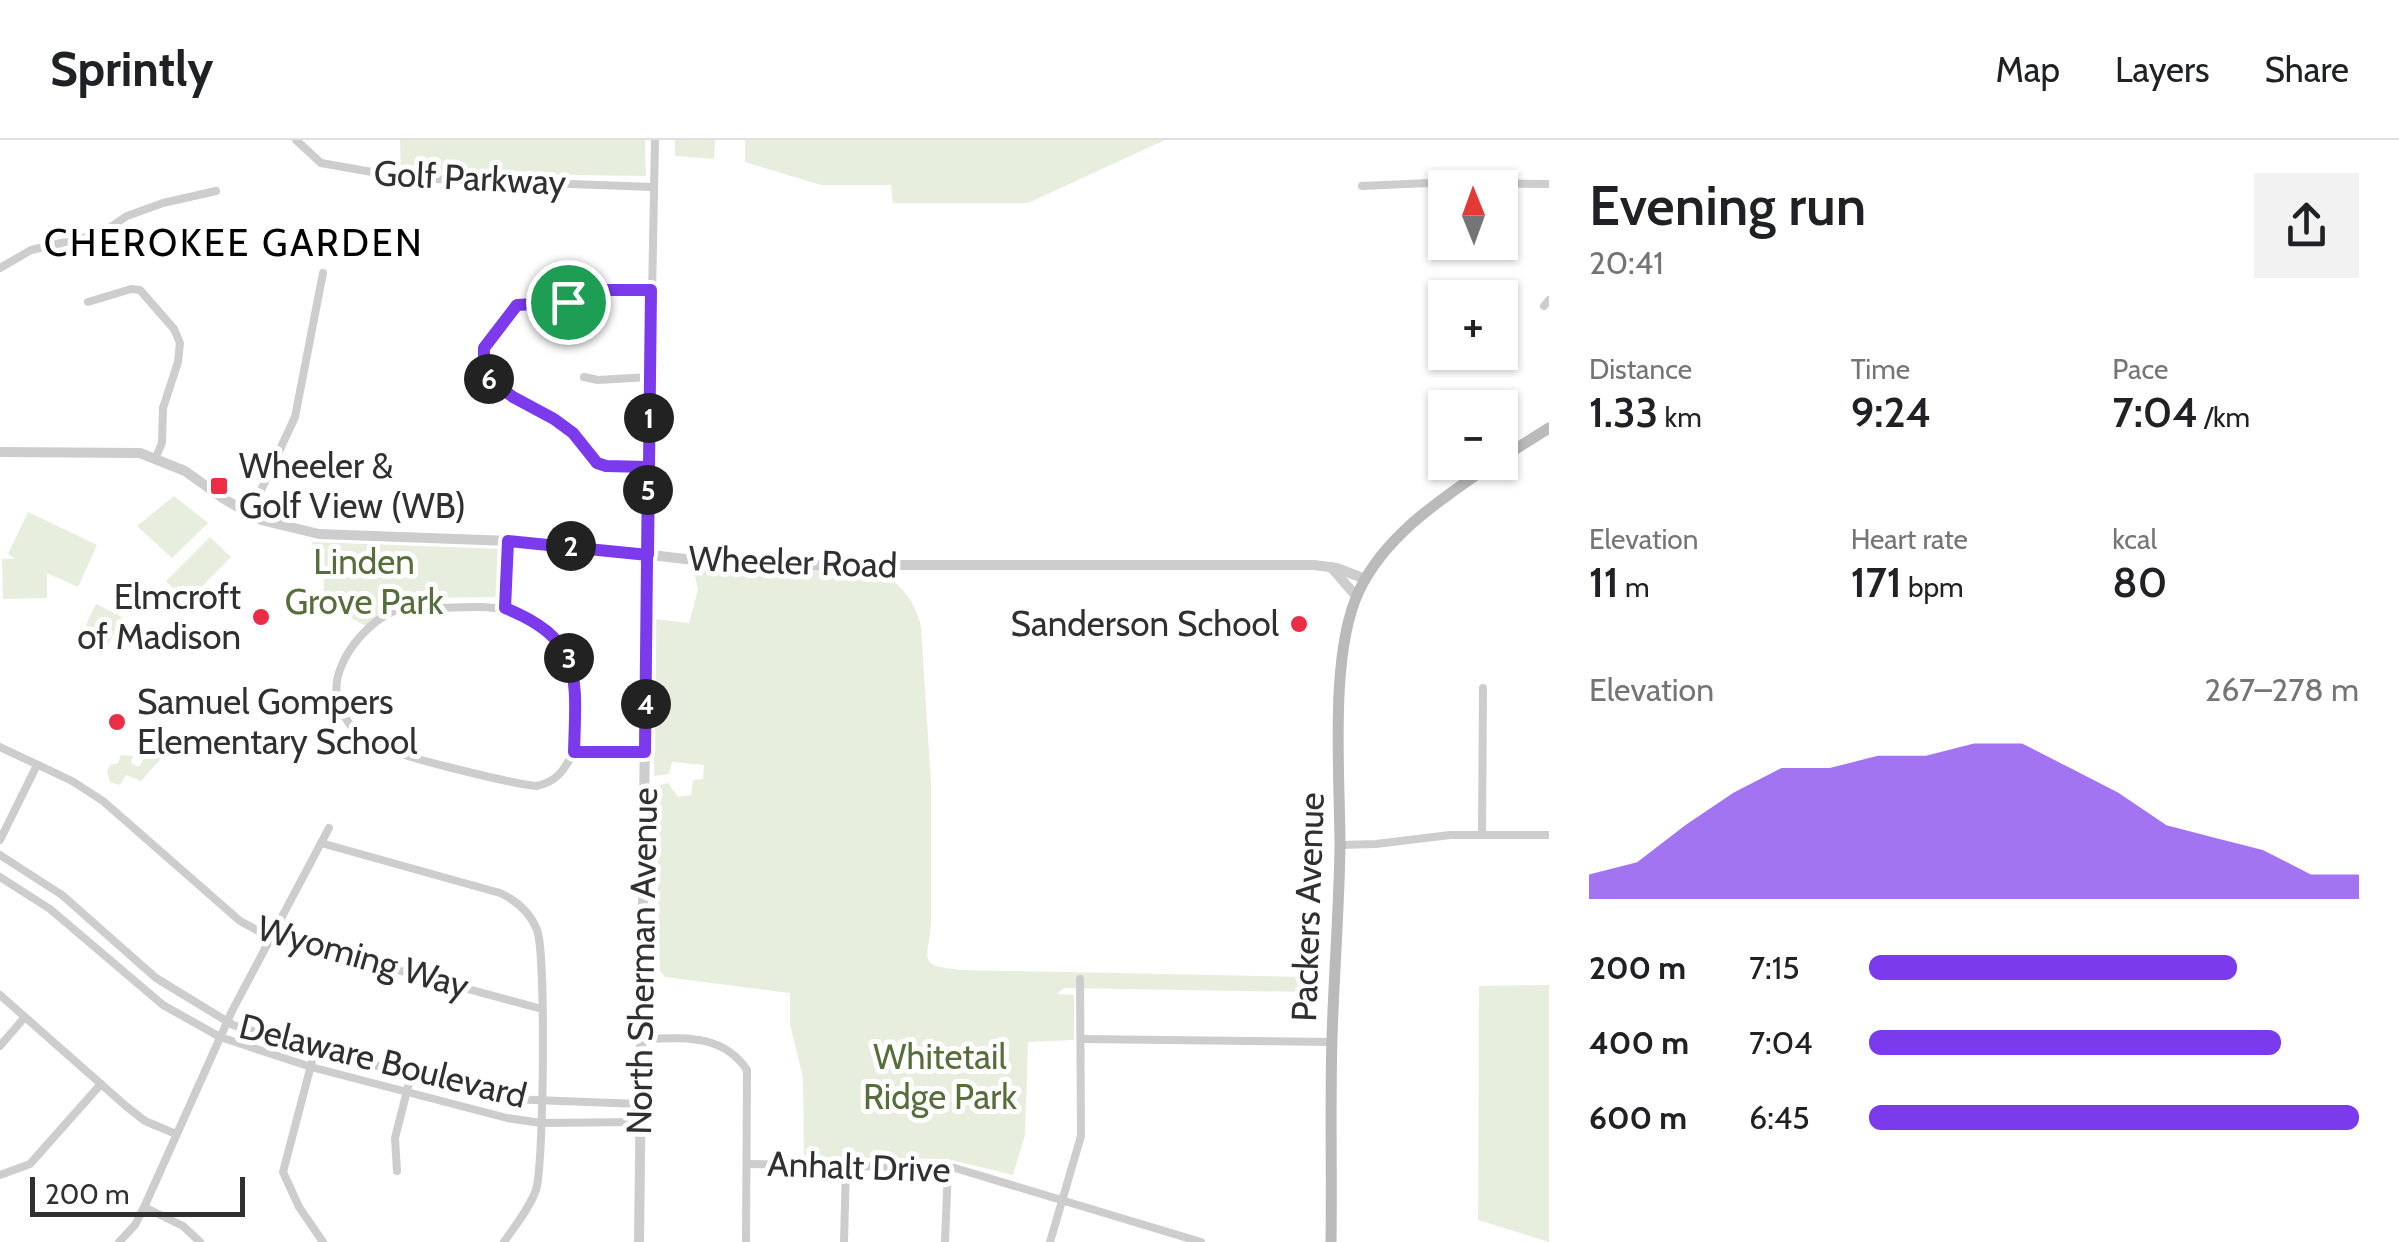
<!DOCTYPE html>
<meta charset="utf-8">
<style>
body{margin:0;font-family:Cabin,sans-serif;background:#f2f2f2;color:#202124;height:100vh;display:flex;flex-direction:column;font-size:38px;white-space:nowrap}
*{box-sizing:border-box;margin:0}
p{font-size:32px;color:#757577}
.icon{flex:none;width:55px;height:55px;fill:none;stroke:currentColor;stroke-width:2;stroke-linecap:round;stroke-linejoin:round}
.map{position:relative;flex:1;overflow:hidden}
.sheet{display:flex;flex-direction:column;background:#fff;width:850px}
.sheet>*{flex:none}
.needle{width:65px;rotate:359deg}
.controls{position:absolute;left:1428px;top:30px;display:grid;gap:20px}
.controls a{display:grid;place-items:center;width:90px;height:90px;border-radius:0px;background:#fff;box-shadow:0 2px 8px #0004;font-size:50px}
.scale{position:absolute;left:30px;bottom:25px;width:215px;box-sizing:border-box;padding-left:10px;border:5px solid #303030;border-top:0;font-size:28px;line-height:35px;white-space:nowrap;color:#303030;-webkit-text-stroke:8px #fff;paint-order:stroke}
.pin{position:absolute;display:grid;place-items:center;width:85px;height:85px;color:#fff;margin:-42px;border:5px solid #fff;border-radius:50%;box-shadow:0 2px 10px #0007}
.km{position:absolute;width:50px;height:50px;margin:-25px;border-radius:50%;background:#222;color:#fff;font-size:28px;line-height:50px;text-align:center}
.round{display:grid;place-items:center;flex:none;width:105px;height:105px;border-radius:0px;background:#f2f2f2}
.head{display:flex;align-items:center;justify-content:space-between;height:170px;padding:0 40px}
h1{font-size:55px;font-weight:600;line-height:75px}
.stats{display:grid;grid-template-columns:repeat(3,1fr);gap:15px;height:170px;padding:10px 40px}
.stats div{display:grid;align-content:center}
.stats b{font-size:42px;font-weight:600}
.stats small{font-size:28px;font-weight:400}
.stats p{font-size:28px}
.chart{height:280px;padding:20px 40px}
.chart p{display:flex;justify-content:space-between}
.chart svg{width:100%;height:180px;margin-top:10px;fill:#7c3aed;opacity:.7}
ul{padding:0 40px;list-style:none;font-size:32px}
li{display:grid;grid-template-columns:160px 120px 1fr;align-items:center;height:75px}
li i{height:25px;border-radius:12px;background:#7c3aed}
header{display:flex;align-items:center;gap:60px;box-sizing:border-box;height:140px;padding:0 50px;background:#fff;border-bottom:2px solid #e0e0e0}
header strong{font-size:48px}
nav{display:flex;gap:55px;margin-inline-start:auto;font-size:35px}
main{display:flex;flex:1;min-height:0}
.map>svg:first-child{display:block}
</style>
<header>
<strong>Sprintly</strong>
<nav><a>Map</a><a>Layers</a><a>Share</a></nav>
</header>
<main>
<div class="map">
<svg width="1549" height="1102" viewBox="0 0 1549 1102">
<rect width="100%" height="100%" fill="#fff"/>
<!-- green -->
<g fill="#e7eede">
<path d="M400,0H645L646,36L401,33Z"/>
<path d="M675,0H715L714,19L675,16Z"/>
<path d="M745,0H1165L1028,63H893L891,45H821L745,22Z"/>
<path d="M174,356L208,383L172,418L137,386Z"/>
<path d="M28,372L97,405L78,447L47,433V458L3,459L2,419H15L8,414Z"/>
<path d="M210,397L231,417L187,462L166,441Z"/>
<path d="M312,402L504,409L502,457L411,458L366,486L323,464L324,442Z"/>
<path d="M864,429C894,433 915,458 921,487L931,643V782C929,819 914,826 962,830L1304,837L1310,852L1064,848L1057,854L1074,855V900L1028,902L1025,995L1013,1035L947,1019L804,1017L803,938L790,884V853L665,837L660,831L655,646L668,643L678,657L691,655L693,640L703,639L704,625L672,622L669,634L654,636V479L689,483L698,450L694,431Z"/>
<path d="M96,464L122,477L108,505L82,493Z"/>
<path d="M170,596L177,601L141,641L126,635L120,645L110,642L107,631L110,625L118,623L121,615L133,616L131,623L139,627L147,613L159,618Z"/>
<path d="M1549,845V1102L1478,1080L1479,846Z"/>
</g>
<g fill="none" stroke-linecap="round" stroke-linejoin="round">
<!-- minor -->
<g stroke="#cdcdcd" stroke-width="8">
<path d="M296,0L321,23L406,38L653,47"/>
<path d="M1362,46L1430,43L1549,44"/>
<path d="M0,128L31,110L100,94L127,76L163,63L216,51"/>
<path d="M88,162L131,149L140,150L174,189L180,203L178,222L163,268L162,303L156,317"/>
<path d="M1544,166L1549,160"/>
<path d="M584,237L598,240L649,237"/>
<path d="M648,327L597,323C582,307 571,291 553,278C522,257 456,243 495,193C503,183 510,172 520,164L567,163L608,149L651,150"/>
<path d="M250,374L295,277L323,133"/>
<path d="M647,415L655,0"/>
<path d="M505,468L509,401"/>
<path d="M0,607L72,641L103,661L240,781L264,794L542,869"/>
<path d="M574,612C564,630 557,642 536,646C510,643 382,613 366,600C342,582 329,555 341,527C349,506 371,481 392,472C406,465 423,468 438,468C483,467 516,461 551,497C558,504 567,511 570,520C581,547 575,583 574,612H645"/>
<path d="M1482,695L1483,548"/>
<path d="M0,700L37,625"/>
<path d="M321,703L500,753C517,761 530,772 537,790C546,813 544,1025 536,1050C529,1069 515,1086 504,1102"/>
<path d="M1340,705L1376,704L1450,695H1549"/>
<path d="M0,715L62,755L156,838L233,885L315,910L508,959L640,964"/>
<path d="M0,737L50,769L163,865L220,897L311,927L507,978L541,983L640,982"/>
<path d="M0,855L127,967L145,981L176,994"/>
<path d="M642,899C682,898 722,893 747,930L746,1102"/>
<path d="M1082,899L1332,902"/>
<path d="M0,906L25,877"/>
<path d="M315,910L283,1032L299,1067L323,1102"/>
<path d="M747,1024L955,1028L1201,1102"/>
<path d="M397,1031L395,998L411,935"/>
<path d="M0,1035L30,1024L101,944"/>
<path d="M144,1067L183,1086L200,1102"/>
<path d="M119,1102L135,1085L146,1063L232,871L329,688"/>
<path d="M844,1102L846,1025"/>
<path d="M945,1102L948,1027"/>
<path d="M1050,1102L1081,996L1080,839"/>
</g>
<!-- tertiary -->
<g stroke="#cdcdcd" stroke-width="10">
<path d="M0,312L140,313L185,331L224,359L261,380L319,394L541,402L736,425H1314L1337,428L1365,439"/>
<path d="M1331,427L1356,456"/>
<path d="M639,1102L647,415"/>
</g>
<!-- secondary -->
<g stroke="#bababa" stroke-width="11">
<path d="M1500,319L1549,288"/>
<path d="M1331,1102C1332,1034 1330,965 1332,897C1334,834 1339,770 1340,707C1340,636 1329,514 1359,451C1386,394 1444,357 1495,322"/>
</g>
</g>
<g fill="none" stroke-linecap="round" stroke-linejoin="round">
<defs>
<path id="route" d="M568,162L601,150H651L648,415L508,401L505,468C584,500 576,538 574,612H645L648,327L606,326L597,323L573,293L554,279L513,257L490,240L484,230V208L517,165L568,162"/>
</defs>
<!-- route casing -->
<use href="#route" stroke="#fff" stroke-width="20"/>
<!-- route -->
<use href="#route" stroke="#7c3aed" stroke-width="12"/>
</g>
<!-- markers -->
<g fill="#eb2e46" stroke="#fff" stroke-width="4">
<rect x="209" y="336" width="20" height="20" rx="5"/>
<circle cx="261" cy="477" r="10"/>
<circle cx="1299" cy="484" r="10"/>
<circle cx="117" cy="582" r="10"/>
</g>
<g text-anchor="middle" stroke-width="10" stroke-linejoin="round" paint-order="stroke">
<!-- street labels -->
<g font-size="35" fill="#303030" stroke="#fff">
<text transform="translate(470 38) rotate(3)" y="12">Golf Parkway</text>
<text transform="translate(793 422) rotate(2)" y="12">Wheeler Road</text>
<text transform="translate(1308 767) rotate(-88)" y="12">Packers Avenue</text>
<text transform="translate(363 817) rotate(16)" y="12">Wyoming Way</text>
<text transform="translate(642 821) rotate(-89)" y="12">North Sherman Avenue</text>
<text transform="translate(383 921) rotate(14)" y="12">Delaware Boulevard</text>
<text transform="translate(859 1027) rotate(2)" y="12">Anhalt Drive</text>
</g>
<!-- poi labels -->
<g font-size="35" fill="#303030" stroke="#fff" text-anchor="start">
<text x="239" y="338">Wheeler &amp;<tspan x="239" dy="40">Golf View (WB)</tspan></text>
<text x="241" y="469" text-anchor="end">Elmcroft<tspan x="241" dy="40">of Madison</tspan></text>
<text x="1279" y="496" text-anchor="end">Sanderson School</text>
<text x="137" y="574">Samuel Gompers<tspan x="137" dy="40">Elementary School</tspan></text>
</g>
<!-- park labels -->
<g font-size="35" fill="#566e3c" stroke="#fff">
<text x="364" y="434">Linden<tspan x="364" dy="40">Grove Park</tspan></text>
<text x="940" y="929">Whitetail<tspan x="940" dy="40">Ridge Park</tspan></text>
</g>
<!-- neighbourhood labels -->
<g font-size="38" letter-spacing="2.5" fill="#000" stroke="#fff">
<text x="234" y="116">CHEROKEE GARDEN</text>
</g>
</g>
</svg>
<div class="controls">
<a><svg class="needle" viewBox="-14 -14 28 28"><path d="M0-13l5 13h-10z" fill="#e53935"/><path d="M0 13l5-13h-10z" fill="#757577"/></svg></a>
<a>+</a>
<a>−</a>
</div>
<div class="scale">200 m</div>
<div class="pin" style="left:568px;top:162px;background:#1e9e55"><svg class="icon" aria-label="arrive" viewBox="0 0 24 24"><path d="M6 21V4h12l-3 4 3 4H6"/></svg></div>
<b class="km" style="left:649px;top:278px">1</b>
<b class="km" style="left:571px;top:406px">2</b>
<b class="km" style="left:569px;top:518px">3</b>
<b class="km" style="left:646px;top:564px">4</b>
<b class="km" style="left:648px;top:350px">5</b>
<b class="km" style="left:489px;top:239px">6</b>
</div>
<section class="sheet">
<div class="head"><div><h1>Evening run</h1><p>20:41</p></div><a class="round"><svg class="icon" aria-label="share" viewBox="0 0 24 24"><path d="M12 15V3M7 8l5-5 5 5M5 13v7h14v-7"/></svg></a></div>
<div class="stats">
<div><p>Distance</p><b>1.33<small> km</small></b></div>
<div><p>Time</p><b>9:24</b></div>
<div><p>Pace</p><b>7:04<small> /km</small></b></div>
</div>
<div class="stats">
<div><p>Elevation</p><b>11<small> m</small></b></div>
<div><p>Heart rate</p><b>171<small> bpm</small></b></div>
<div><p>kcal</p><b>80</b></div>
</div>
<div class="chart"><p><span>Elevation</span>267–278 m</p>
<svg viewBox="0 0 160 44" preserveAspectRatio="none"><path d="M0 44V38L10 35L20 26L30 18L40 12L50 12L60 9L70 9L80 6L90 6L100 12L110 18L120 26L130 29L140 32L150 38L160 38V44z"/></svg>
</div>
<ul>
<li><b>200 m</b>7:15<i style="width:75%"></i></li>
<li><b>400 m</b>7:04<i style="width:84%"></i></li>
<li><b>600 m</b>6:45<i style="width:100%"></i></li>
</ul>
</section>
</main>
